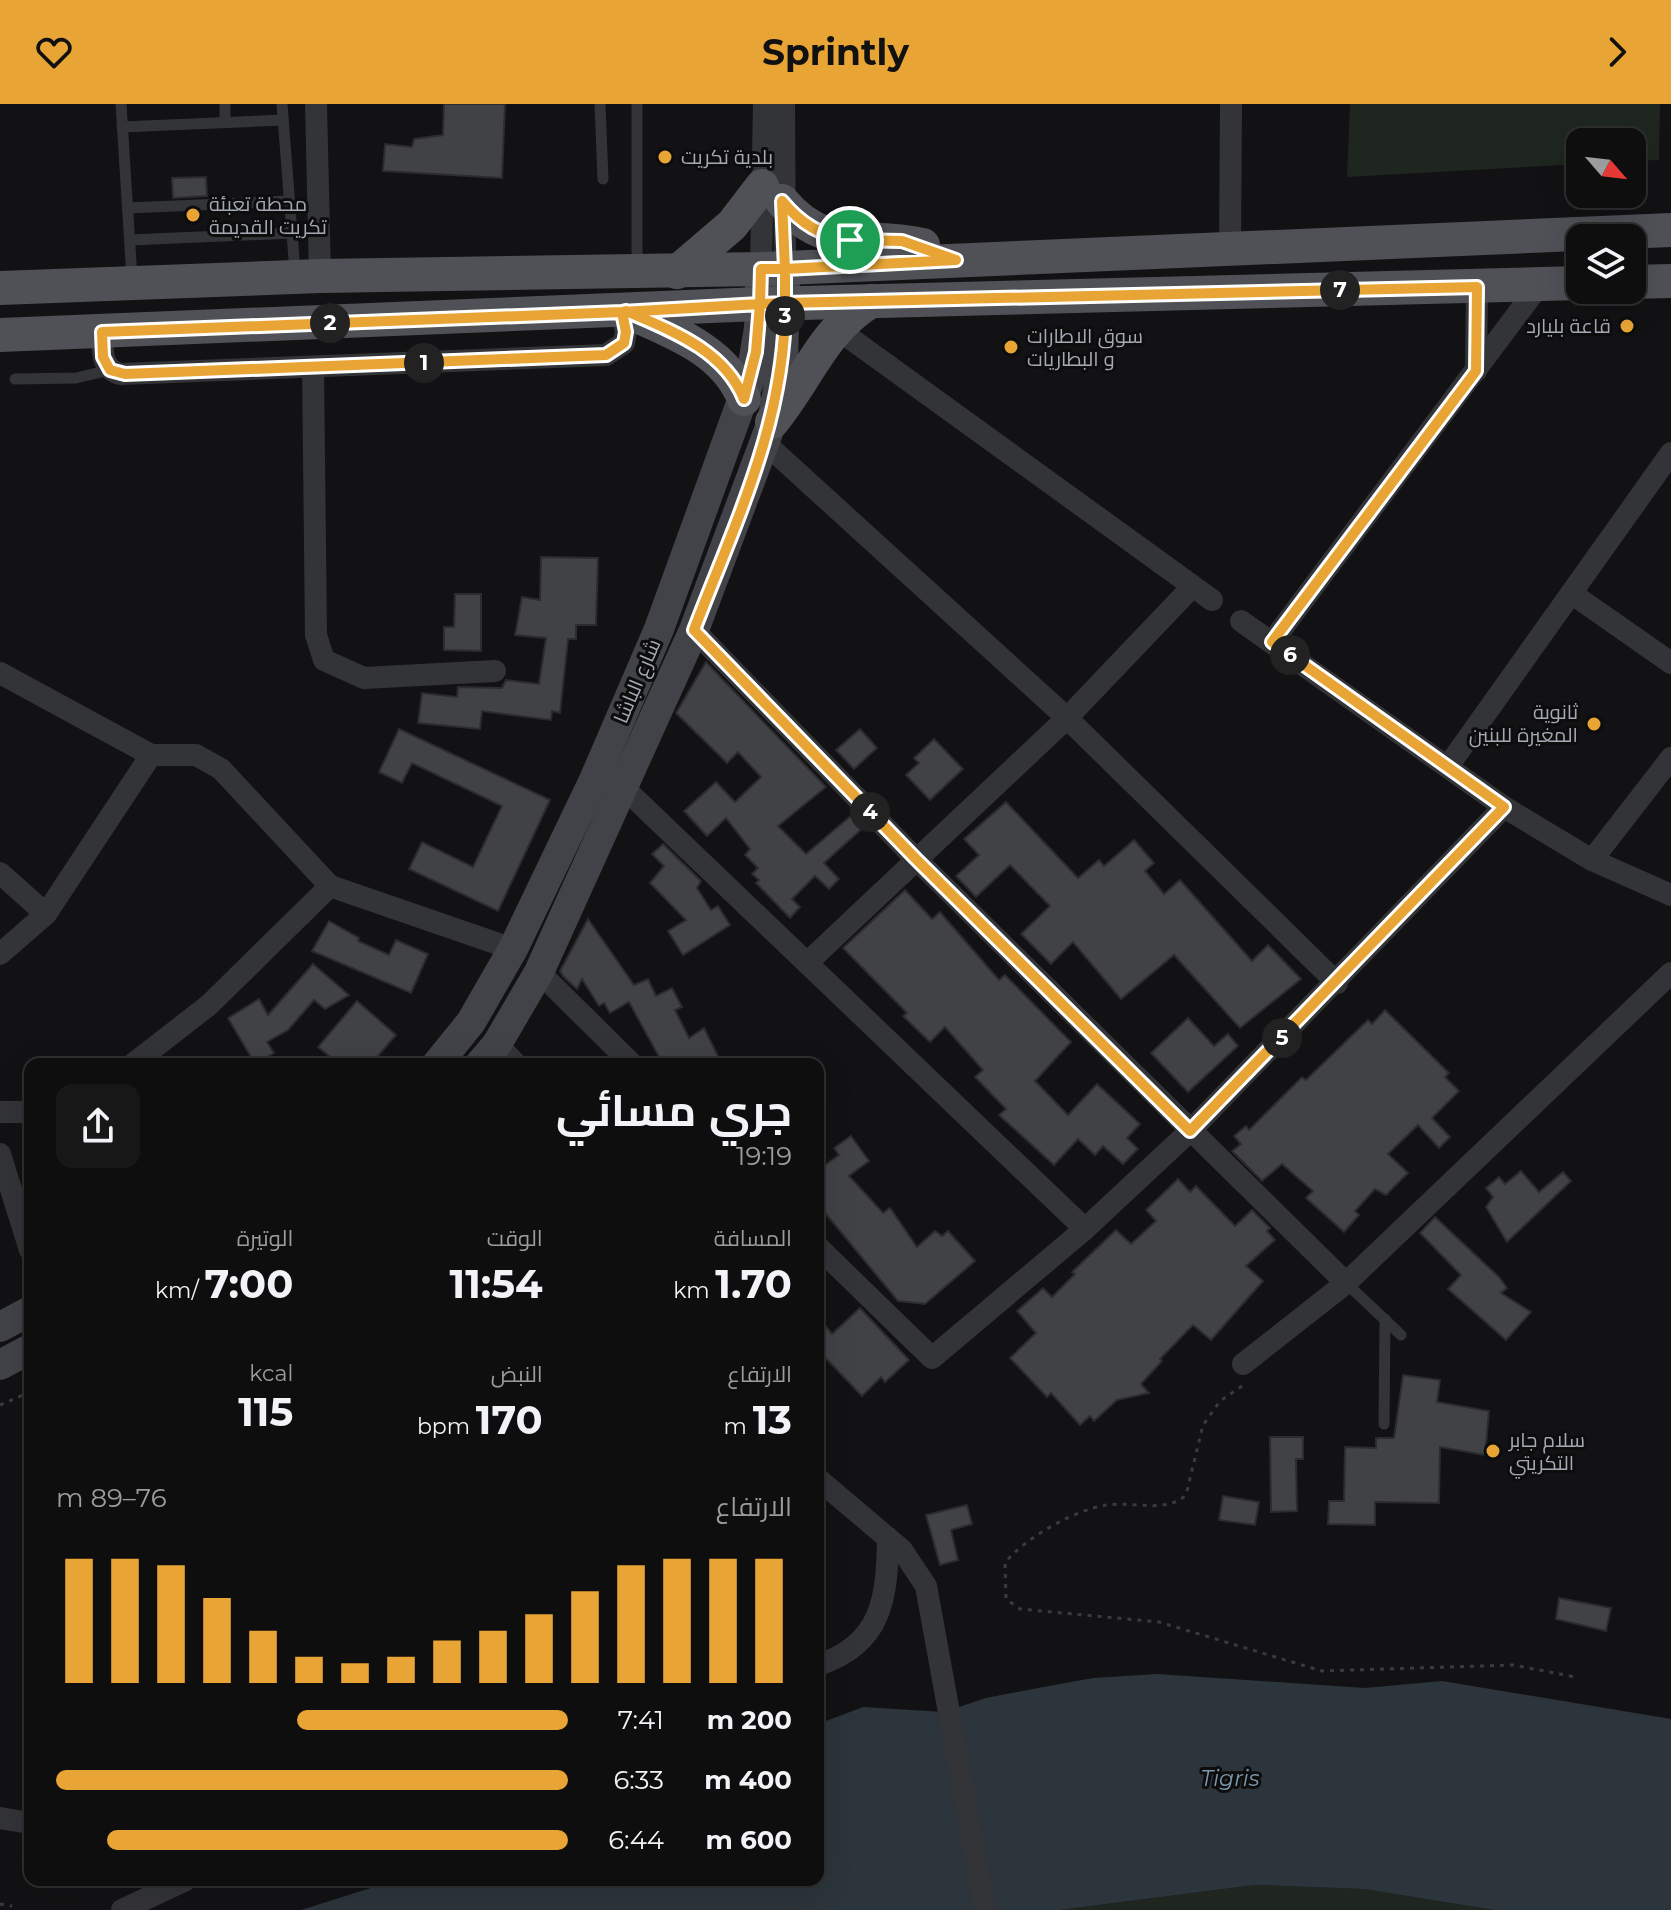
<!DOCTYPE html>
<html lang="ar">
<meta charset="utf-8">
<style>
body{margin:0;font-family:Montserrat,Cairo,sans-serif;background:#171718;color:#f1f3f6;direction:rtl;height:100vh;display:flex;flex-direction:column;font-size:30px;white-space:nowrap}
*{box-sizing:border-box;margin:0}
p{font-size:26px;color:#9b9c9e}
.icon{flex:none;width:44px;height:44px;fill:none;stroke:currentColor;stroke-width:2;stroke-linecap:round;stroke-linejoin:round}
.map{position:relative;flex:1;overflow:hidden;direction:ltr}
.panel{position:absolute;left:24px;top:954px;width:800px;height:828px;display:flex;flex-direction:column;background:#0e0e0f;border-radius:16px;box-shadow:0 8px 32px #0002,0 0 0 2px #2e2e2f;direction:rtl}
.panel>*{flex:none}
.needle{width:52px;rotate:118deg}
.controls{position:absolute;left:1566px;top:24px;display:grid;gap:16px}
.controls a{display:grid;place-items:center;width:80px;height:80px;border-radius:16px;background:#0e0e0f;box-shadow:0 8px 32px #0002,0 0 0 2px #2e2e2f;font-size:40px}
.pin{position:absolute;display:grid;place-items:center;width:68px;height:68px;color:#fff;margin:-34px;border:4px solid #fff;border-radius:50%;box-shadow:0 2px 8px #0007}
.km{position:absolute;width:40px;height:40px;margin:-20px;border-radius:50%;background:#222;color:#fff;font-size:22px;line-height:40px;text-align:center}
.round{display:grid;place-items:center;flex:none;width:84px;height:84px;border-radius:16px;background:#171718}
.headline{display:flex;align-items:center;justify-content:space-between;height:136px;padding:0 32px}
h1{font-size:44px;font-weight:700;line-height:60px}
.metrics{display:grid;grid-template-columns:repeat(3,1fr);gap:12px;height:136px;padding:8px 32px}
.metrics div{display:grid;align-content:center}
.metrics b{font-size:40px;font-weight:700}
.metrics small{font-size:22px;font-weight:400}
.metrics p{font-size:22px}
.chart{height:224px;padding:16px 32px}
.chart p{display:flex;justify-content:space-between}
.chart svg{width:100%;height:144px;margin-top:8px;stroke:#e8a535;stroke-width:6}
ul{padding:0 32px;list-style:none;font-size:26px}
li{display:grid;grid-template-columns:128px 96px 1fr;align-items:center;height:60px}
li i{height:20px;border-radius:10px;background:#e8a535}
header{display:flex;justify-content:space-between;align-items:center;height:104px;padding:0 32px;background:#e8a535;color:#111;font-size:36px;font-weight:700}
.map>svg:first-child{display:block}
</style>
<header><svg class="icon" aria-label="forward" viewBox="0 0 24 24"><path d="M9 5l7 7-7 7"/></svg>Sprintly<svg class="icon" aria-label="heart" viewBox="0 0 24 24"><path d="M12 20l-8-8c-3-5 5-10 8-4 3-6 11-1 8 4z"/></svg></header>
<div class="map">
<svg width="1671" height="1806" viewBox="0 0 1671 1806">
<rect width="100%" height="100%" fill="#121214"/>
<!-- green -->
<g fill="#1f261f">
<path d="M1350,0H1660L1659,56L1632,57V38H1580V60L1347,73Z"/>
<path d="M1255,1781L1364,1785L1494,1806H1059Z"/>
</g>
<!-- water -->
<path fill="#2c353b" d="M1157,1570L1365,1584L1442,1577L1671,1615V1806H1494L1364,1785L1255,1781L1059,1806H301L396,1776H818V1620L863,1603L944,1608L986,1594L1038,1584L1093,1574Z"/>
<!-- building -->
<g fill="#414246" stroke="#2c2c2f" stroke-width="2">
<path d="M444,0H505L502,74L383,67L385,40L412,43L414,35L443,31Z"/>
<path d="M206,73L207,92L173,94L172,74Z"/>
<path d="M541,453L598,454L596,521H576V535H568L560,609L552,607L551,616L482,607L480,625L418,619L422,589L457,593L458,583L502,584L506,576L539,580L546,534L515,531L522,493L540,496Z"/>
<path d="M455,490H481V547L444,546V523H454Z"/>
<path d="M706,558L826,683L778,722L806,750L853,710L865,722L824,759L839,775L829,785L815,772L792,795L800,803L790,814L756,779L759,776L752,770L758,764L745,751L750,745L726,714L707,732L684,707L716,678L735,698L761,673L738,648L727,659L676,609Z"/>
<path d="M399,625L550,696L498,807L409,765L422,738L473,763L502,702L412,659L402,679L379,668Z"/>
<path d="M860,625L877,644L854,665L836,646Z"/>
<path d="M934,635L963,665L930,696L906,671L919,659L914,654Z"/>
<path d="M1006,698L1078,774L1099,756L1104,762L1134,736L1154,759L1145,767L1164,790L1180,776L1252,857L1268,841L1301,875L1240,924L1174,851L1121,895L1073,838L1051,860L1021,830L1050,802L1010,761L976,793L956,772L979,751L964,735Z"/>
<path d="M663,740L701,777L697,784L711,806L718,802L730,821L683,851L668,827L686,816L650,779L664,762L652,750Z"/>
<path d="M905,786L932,815L940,808L999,876L1005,871L1071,938L1035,977L1068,1011L1097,980L1140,1020L1127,1034L1138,1045L1123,1060L1103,1042L1095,1051L1078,1035L1054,1061L999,1011L1006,1005L975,973L983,966L945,923L930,938L903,912L907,909L843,844Z"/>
<path d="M588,815L634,881L648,875L656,892L672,884L682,903L675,906L689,934L704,924L722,960H663L629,898L610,909L604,899L599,902L582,875L577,885L563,872L560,867Z"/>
<path d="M329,817L359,834L358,837L389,851L396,836L428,850L411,889L312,847Z"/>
<path d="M313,860L349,891L325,905L314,896L288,926L267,938L274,949L255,960L228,914L259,895L268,911Z"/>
<path d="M357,897L396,931L371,960H339L318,943Z"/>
<path d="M1385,906L1449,969L1445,973L1459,987L1432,1014L1450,1033L1439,1044L1418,1021L1388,1050L1408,1069L1386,1091L1375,1085L1355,1107L1359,1111L1344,1128L1306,1094L1313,1087L1282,1060L1262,1077L1232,1047L1241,1040L1234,1032L1246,1022L1249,1026L1302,973L1306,976L1368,916L1372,920Z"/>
<path d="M1188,914L1214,942L1228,930L1238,942L1188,988L1151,949Z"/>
<path d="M851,1032L869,1057L849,1072L883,1109L890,1104L917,1143L935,1127L942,1132L948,1127L975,1157L925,1200L898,1197L826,1110L818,1118V1066L839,1051L834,1044Z"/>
<path d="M1521,1067L1539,1088L1563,1068L1571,1077L1507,1138L1486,1103L1493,1093L1486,1084L1499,1073L1505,1080Z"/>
<path d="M1178,1075L1190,1088L1196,1082L1235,1122L1252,1106L1270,1124L1267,1127L1275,1136L1246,1162L1263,1177L1211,1236L1193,1221L1160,1255L1162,1257L1141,1280L1149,1289L1117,1296L1094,1317L1090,1312L1080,1321L1051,1289L1047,1293L1010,1254L1036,1229L1017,1207L1043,1184L1052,1193L1075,1170L1072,1168L1116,1126L1131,1140L1156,1117L1146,1106Z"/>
<path d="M1435,1113L1499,1173L1507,1184L1501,1189L1531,1208L1506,1236L1448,1185L1461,1171L1420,1129Z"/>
<path d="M860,1204L909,1256L885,1278L881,1273L862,1292L818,1246V1213L832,1230Z"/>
<path d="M1403,1271L1440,1276L1437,1298L1489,1307L1485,1351L1440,1343L1439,1399L1375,1398V1421L1328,1420L1329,1397H1344L1345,1343L1376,1344V1334H1394Z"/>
<path d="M1270,1333H1303V1355H1296L1297,1407L1271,1408Z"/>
<path d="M1223,1392L1259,1398L1255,1421L1219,1416Z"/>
<path d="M967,1401L972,1420L951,1426L958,1456L940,1461L926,1411Z"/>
<path d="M1559,1494L1611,1504L1606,1527L1556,1515Z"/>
</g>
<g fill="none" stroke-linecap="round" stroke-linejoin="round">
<!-- path -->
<g stroke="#393b3f" stroke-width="3" stroke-dasharray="4 6" stroke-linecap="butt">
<path d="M1242,1282L1220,1297L1203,1321L1186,1391C1165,1410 1134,1397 1107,1401C1076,1405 1023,1435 1005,1459L1006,1495L1020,1505L1159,1518L1322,1567L1513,1561L1576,1573"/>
<path d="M0,1301L30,1288"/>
<path d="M0,1800L12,1802"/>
</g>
<!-- lane -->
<g stroke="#333438" stroke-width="11">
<path d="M121,0L132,175"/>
<path d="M225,0V18"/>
<path d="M282,0L295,168"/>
<path d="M600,0L603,75"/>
<path d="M122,23L283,16"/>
<path d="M128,104L289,97"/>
<path d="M290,105L319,103"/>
<path d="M130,136L292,129"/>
<path d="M637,163V0"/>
<path d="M15,275L76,274L110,266"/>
<path d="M1346,1179L1401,1231"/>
<path d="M1384,1320L1385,1215"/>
</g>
<!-- street -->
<g stroke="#333438" stroke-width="22">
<path d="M316,0L320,172"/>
<path d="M784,0L785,165"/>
<path d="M1230,143L1231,0"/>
<path d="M761,165L764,0"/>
<path d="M836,224L1212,496"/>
<path d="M102,228C103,245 100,264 120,270L606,251L624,239L626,228L622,208"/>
<path d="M313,263L316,531L324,556L364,574L495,567"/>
<path d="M1476,267L1477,183"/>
<path d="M766,340L1067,614L1337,879"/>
<path d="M1571,489L1671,559"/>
<path d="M1241,517L1504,703L1592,756L1671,791"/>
<path d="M694,526L916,755L1346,1179"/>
<path d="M1272,538L1540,180"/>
<path d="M0,569L151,651H196L221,665L330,782L513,845"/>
<path d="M1449,661L1671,349"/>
<path d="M624,684L1085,1125"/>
<path d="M1592,756L1671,654"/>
<path d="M0,769L46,810"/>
<path d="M0,850L46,810L151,651"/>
<path d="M807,859L1067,614L1192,483"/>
<path d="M539,868L632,960"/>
<path d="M497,940L516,960"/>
<path d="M133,960L209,901L330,782"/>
<path d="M0,1008H30"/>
<path d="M0,1050L30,1146"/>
<path d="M818,1143L932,1254L1085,1125L1190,1027L1504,703"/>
<path d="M1243,1260L1346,1179L1671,869"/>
<path d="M818,1375L902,1446L926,1482L985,1806"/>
<path d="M818,1561C883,1540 887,1493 888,1434"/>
<path d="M0,1714L30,1719"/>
<path d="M122,1806L186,1776"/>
</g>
<!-- secondary -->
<g stroke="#414348" stroke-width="30">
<path d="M437,960L471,918L513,845L594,676L659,525L751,272L759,224L760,178"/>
<path d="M480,960L497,940L539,868L694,526L772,318L783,259L785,177"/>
<path d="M0,1223L30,1207"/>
<path d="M0,1261L30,1245"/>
</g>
<!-- primary -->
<g stroke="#4f5157" stroke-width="34">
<path d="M782,97C824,149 867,128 923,141"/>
<path d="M677,168L732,121L762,82"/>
<path d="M1632,178L1671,177"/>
<path d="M0,184L320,172L761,165L1671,126"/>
<path d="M630,209C675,229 725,247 744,295"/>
<path d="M0,231L760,200L1580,179"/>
<path d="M772,318C807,276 822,227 871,197"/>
</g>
</g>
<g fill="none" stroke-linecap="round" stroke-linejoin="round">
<defs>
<path id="route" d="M850,136C821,132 801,120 782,97L785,165H761L760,200L622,208L626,228L624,239L606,251L125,270L110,266L103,253L102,228L622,208L626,207C672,227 724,246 744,295L756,248L760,200L785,199C786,316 735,419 694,526L916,755L1190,1027L1504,703L1272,538L1476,267L1477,183L785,199V165L956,156L902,137L850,136"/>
</defs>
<!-- route casing -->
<use href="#route" stroke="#fff" stroke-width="16"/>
<!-- route -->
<use href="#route" stroke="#e8a535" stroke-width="10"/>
</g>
<!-- markers -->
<g fill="#e8a535" stroke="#0d0d0e" stroke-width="3">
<circle cx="665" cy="53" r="8"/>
<circle cx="193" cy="111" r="8"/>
<circle cx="1627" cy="222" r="8"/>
<circle cx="1011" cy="243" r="8"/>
<circle cx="1594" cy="620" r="8"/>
<circle cx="1493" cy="1347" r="8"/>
</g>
<g text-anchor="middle" stroke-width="6" stroke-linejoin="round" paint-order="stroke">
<!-- poi labels -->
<g font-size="20" fill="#a4a9b3" stroke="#0d0d0e" text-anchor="start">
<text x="681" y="60">بلدية تكريت</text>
<text x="209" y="107">محطة تعبئة<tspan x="209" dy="23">تكريت القديمة</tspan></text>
<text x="1611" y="229" text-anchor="end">قاعة بليارد</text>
<text x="1027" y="239">سوق الاطارات<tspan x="1027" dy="23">و البطاريات</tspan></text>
<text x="1578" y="615" text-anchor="end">ثانوية<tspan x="1578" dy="23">المغيرة للبنين</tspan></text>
<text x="1509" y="1343">سلام جابر<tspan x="1509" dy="23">التكريتي</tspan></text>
</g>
<!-- street labels -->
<g font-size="20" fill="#a4a9b3" stroke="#0d0d0e">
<text transform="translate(637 577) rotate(-67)" y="7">شارع الباشا</text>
</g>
<!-- water labels -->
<g font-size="22" font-style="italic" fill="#7c98ad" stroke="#0d0d0e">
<text x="1230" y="1682">Tigris</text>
</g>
</g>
</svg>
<div class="controls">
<a><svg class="needle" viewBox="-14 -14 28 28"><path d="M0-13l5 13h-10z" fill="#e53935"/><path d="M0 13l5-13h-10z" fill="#9b9c9e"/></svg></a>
<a><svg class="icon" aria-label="layers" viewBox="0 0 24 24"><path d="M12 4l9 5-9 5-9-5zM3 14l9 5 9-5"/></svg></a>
</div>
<div class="pin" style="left:850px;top:136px;background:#1e9e55"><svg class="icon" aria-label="arrive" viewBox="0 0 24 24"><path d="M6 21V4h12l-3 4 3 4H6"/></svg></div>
<b class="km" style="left:424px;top:259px">1</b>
<b class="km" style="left:330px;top:219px">2</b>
<b class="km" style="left:785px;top:212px">3</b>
<b class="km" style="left:870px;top:708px">4</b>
<b class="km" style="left:1282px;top:934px">5</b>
<b class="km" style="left:1290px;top:551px">6</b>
<b class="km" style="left:1340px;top:186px">7</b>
<section class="panel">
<div class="headline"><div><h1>جري مسائي</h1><p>19:19</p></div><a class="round"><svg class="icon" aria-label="share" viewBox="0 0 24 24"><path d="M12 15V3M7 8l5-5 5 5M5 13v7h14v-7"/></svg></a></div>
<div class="metrics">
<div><p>المسافة</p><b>1.70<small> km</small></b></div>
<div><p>الوقت</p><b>11:54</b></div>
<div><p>الوتيرة</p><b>7:00<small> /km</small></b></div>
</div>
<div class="metrics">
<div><p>الارتفاع</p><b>13<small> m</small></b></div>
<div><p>النبض</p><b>170<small> bpm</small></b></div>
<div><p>kcal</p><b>115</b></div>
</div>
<div class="chart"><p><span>الارتفاع</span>76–89 m</p>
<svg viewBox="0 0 160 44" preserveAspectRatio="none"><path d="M5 44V6M15 44V6M25 44V8M35 44V18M45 44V28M55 44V36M65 44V38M75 44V36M85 44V31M95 44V28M105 44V23M115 44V16M125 44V8M135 44V6M145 44V6M155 44V6"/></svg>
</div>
<ul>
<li><b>200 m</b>7:41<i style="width:53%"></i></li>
<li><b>400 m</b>6:33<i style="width:100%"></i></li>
<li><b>600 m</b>6:44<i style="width:90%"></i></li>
</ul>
</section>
</div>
